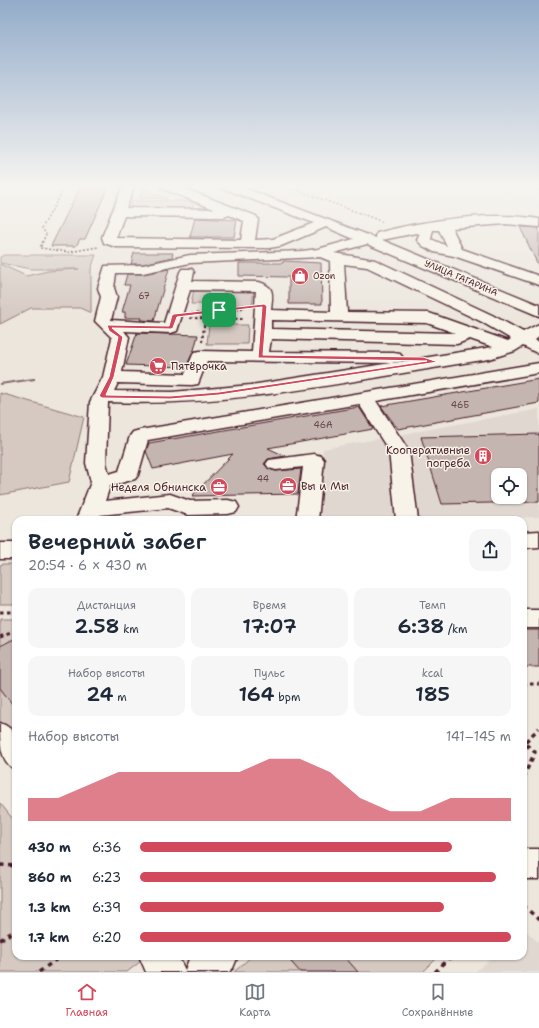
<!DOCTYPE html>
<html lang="ru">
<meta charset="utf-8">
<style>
body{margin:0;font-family:"Shantell Sans",sans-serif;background:#f6f6f7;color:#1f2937;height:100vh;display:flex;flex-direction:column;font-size:15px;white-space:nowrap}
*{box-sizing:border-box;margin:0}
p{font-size:13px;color:#747a83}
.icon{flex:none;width:22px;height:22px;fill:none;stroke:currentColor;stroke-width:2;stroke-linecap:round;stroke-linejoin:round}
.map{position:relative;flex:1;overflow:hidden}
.details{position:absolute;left:12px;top:516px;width:515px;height:444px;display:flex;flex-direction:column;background:#fff;border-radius:12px;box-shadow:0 1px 3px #0004}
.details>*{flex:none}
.buttons{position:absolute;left:491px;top:468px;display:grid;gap:8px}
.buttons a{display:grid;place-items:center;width:36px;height:36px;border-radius:8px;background:#fff;box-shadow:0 1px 3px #0004;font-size:20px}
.pin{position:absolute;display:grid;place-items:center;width:34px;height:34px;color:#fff;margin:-17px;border-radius:8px;box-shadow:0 2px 6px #0006}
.round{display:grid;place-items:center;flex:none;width:42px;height:42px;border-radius:12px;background:#f6f6f7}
.headline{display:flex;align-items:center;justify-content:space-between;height:68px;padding:0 16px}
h1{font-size:22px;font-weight:600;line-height:30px}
.metrics{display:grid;grid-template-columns:repeat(3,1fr);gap:6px;height:68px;padding:4px 16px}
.metrics div{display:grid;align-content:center;border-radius:10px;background:#f6f6f7;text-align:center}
.metrics b{font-size:20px;font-weight:600}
.metrics small{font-size:11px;font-weight:400}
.metrics p{font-size:11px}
.chart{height:112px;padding:8px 16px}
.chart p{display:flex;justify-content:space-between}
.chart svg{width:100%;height:72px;margin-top:4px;fill:#d1495b;opacity:.7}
ul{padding:0 16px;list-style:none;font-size:13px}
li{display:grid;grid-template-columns:64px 48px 1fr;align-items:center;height:30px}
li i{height:10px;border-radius:5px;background:#d1495b}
.tabs{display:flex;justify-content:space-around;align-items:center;height:56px;border-top:1px solid #e0e1e3;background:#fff;font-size:11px;color:#747a83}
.tabs a{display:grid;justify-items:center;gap:2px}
.tabs .active{color:#d1495b}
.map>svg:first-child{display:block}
</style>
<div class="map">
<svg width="539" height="972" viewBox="0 0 539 972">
<rect width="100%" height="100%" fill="#ece6dd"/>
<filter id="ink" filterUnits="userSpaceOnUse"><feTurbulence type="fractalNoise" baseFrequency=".025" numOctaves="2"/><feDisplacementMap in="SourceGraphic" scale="8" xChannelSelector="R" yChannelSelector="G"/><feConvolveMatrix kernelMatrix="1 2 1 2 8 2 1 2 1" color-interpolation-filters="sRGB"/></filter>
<g filter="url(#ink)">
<!-- built -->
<g fill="#e0d7d0" fill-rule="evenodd">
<path d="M539,409V517L442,520H318L323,449ZM498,475H520V497H498Z"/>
<path d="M526,931L539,943V972H475L494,956H523V933Z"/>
</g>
<!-- green -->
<g fill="#d5c9c2" stroke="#907476">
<path d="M143,188L168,199L140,198Z"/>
<path d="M132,201H189L194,203L192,208H130Z"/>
<path d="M4,255H96L91,269V313L80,308H31L0,324V264L26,276L48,271L79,269H31L0,263V257Z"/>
<path d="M194,289L254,290L252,305L191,304Z"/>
<path d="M209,325H248L247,344H207Z"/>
<path d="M0,393L84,417L69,482L0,495Z"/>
<path d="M3,564H16V604H0V565Z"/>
<path d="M0,619H16V743L0,722Z"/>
<path d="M0,803L12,818L16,819V956H144L145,958L127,972H0Z"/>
<path d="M252,956H439L423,972H234Z"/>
</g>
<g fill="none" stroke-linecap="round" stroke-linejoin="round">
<!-- stream -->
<path fill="#896c6f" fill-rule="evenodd" d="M33,378H35V380L0,385V383Z"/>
</g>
<!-- building -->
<g fill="#c4b5b0" stroke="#4a1f2b" fill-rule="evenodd">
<path d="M81,185H109L85,239H80L76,246H51Z"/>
<path d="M195,218L237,220L234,237H190Z"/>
<path d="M520,227L539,228V267Z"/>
<path d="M134,253H173L172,257L143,264H131Z"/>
<path d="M283,261L321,263L322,304H289V277L239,276V263H283Z"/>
<path d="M169,269L154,321L141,320L142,318H125V312H122L130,285H124L127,274H143Z"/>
<path d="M137,333L171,334L198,335L194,350L186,367L126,365Z"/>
<path d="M539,379V403L398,429L381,406Z"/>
<path d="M359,407L373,429L268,448L285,456L268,459L264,464L269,469L276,471L301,469L298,494L192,496L233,454L153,469L146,451L149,443Z"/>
<path d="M539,434V502L442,504L421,437ZM498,475H520V497H498Z"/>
<rect x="523" y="630" width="16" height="37"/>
<path d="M16,638V709L0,688V646Z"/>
<path d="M286,956H344L358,972H300Z"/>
</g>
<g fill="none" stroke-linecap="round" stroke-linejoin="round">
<defs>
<g id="minor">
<path d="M123,185H135L126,208L214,209L161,188L159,185H175L256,216L258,219L255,240L273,239L314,223L222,188L220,185H236L376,238L377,233C424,220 491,211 539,219V227L506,224L452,228L462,249L539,276V285L454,256L434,252L423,246L417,240L420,234L416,233L382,240L539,305V316L367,244L334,253L375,260L492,315L523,332L539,324V336L535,339L539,342V354L523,346L515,351L489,359C363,378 236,408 108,402L106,463L109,474L119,471L130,436L133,432L140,430L539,363V373L376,401L409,451L418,520H396L389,451L359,404L148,440L138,475L135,479L110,486L105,501L170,494L190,501L228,500L236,502L239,507L236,512L228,514L188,515L168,508L100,515L98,520H76L91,482L86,463L90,402L103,377L112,338L95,321L101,297L98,288L105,266L143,265L190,255L302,251L318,249L354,239L326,227L281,246L269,248L116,247L104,243L102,237ZM229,215L244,221L241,240L116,238L124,216L224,217ZM433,230H439L447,246L431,239ZM320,257L330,261L331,312L271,310C272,295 276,287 259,282L192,281L194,272L192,269H182L180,272L164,323L111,320L117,297L114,288L116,273H143L190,263ZM344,264L367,267L480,321L511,339L508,341L429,313L347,312ZM190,290L256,291L252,352L200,351L194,352L185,374L122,372L129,337L124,331L171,333L177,331ZM271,320L427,323L455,333L271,329ZM271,339L457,344L470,339L493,347L251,385L172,392L114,391L118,383L192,385L198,384L207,361L394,363L400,362L403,358L400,354L394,353L269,352Z"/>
<path d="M314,454L321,456L324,460L318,520H296L303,467L276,470L269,468L266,464L269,460Z"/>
<rect x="523" y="610" width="16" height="18"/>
<path d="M0,723C23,731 16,750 16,770C0,762 0,744 0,723Z"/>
<rect x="523" y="849" width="16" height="30"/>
<path d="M139,956H178L185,970L189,959L194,956H238L233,968L229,972H146Z"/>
</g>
<g id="major">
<path d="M539,531V547L523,548V532Z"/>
<rect x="0" y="543" width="16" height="16"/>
</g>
</defs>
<!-- minor casing -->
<use href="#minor" stroke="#4a1f2b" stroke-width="3"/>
<!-- major casing -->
<use href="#major" stroke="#4a1f2b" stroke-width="3"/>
<!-- path-far3 -->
<g stroke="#4a1f2b" stroke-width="1.5" stroke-dasharray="2 2" stroke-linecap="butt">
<path d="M66,185L42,228L46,234L40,248L69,252L98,247"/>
<path d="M283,185L381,221L382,224"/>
<path d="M217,311L245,308"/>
</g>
<!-- path-far2 -->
<g stroke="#4a1f2b" stroke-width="2" stroke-dasharray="2.5 2.5" stroke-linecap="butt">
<path d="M191,314L226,310"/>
<path d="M190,318L245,319"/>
<path d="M202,342L205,319"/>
</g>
<!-- path-far1 -->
<g stroke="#4a1f2b" stroke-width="3" stroke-dasharray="3.5 3.5" stroke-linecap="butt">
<path d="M0,612H16"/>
<path d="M0,637L16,631"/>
<path d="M523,684H539"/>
</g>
<!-- path -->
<g stroke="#4a1f2b" stroke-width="3.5" stroke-dasharray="4.5 4.5" stroke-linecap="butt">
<path d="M523,778L535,752L524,743L539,728"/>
<path d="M0,865L16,866"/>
<path d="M523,905L539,920"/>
<path d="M0,940L16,930"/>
<path d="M39,972L61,956"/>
<path d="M435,972L452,956"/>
</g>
<!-- minor -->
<use href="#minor" fill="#f7f3e8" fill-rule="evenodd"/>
<!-- major -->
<use href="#major" fill="#f7f3e8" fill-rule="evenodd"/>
</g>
</g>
<!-- sky -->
<linearGradient id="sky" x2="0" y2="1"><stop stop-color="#93acca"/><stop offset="0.58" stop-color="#f6f4f0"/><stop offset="1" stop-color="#f6f4f0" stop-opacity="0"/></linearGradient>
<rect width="539" height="321" fill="url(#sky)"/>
<!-- route -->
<path fill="#d1495b" stroke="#fff" fill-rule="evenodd" d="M264,304L267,306L263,355L423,357L438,362L219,395L170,399L102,398L99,396L109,377L118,337L109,331L107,325L169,326L172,315L174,314ZM262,307L258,358L427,361L219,392L170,396L106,395L114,377L123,337L112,328L171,329L173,328L177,317Z"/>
<!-- icons -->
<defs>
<symbol id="shop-disc" viewBox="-11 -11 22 22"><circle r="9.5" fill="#d1495b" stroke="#f7f3e8"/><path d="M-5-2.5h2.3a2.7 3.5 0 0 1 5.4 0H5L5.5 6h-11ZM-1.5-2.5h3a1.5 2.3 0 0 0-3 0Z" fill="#fff"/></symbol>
<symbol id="supermarket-disc" viewBox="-11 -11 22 22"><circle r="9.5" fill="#d1495b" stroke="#f7f3e8"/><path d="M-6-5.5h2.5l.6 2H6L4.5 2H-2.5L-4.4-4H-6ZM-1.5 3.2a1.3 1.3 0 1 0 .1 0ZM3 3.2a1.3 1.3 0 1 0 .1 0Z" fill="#fff"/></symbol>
<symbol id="building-disc" viewBox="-11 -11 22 22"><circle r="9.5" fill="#d1495b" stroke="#f7f3e8"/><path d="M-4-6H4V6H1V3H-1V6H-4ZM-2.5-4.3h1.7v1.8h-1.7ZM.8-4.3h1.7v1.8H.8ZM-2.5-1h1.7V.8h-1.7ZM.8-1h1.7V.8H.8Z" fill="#fff"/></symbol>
<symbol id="office-disc" viewBox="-11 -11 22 22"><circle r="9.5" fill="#d1495b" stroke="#f7f3e8"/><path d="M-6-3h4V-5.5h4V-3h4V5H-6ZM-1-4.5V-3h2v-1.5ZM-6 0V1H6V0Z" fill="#fff"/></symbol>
</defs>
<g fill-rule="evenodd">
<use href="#shop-disc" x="290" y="266" width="20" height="20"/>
<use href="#supermarket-disc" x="148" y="356" width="20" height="20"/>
<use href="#building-disc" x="473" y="446" width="20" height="20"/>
<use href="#office-disc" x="278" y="476" width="20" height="20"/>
<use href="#office-disc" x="209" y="477" width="20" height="20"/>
</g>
<g text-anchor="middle" stroke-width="3" stroke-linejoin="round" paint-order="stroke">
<!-- far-poi labels -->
<g font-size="9" fill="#4a1f2b" stroke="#f7f3e8" text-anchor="start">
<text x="313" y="279">Ozon</text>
</g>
<!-- far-street labels -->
<g font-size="9" fill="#4a1f2b" stroke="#f7f3e8">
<text transform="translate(461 278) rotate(23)" y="3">УЛИЦА ГАГАРИНА</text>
</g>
<!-- number labels -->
<g font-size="9" fill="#68444c">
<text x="144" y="299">67</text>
<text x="460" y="408">46Б</text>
<text x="323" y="428">46А</text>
<text x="263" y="482">44</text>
</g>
<!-- poi labels -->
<g font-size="11" fill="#4a1f2b" stroke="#f7f3e8" text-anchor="start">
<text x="171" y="370">Пятёрочка</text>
<text x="470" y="454" text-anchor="end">Кооперативные<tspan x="470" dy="13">погреба</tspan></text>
<text x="301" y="490">Вы и Мы</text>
<text x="206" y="491" text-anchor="end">Неделя Обнинска</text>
</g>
</g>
</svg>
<div class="buttons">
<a><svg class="icon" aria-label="locate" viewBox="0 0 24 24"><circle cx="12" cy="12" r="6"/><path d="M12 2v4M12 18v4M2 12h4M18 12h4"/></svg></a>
</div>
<div class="pin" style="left:219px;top:310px;background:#1e9e55"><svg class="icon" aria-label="arrive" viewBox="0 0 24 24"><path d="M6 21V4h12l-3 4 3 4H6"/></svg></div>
<section class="details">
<div class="headline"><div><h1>Вечерний забег</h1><p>20:54 · 6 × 430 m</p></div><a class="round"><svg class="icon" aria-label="share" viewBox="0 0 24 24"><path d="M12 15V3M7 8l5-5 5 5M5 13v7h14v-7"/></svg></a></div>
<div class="metrics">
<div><p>Дистанция</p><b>2.58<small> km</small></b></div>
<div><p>Время</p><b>17:07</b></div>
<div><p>Темп</p><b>6:38<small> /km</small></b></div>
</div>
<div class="metrics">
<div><p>Набор высоты</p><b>24<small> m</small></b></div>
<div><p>Пульс</p><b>164<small> bpm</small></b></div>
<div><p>kcal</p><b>185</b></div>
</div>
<div class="chart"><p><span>Набор высоты</span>141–145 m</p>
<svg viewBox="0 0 160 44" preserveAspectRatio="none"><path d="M0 44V30L10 30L20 22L30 14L40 14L50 14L60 14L70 14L80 6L90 6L100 14L110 30L120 38L130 38L140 30L150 30L160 30V44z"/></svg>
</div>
<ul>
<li><b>430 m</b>6:36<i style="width:84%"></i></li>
<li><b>860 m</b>6:23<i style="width:96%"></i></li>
<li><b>1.3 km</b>6:39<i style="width:82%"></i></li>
<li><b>1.7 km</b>6:20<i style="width:100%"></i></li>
</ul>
</section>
</div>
<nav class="tabs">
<a class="active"><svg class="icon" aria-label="home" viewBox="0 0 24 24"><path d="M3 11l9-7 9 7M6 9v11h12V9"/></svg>Главная</a>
<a><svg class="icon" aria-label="map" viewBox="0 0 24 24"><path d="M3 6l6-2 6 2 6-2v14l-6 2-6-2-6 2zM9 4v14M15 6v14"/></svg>Карта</a>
<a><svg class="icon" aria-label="saved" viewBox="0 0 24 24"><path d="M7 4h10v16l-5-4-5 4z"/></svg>Сохранённые</a>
</nav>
